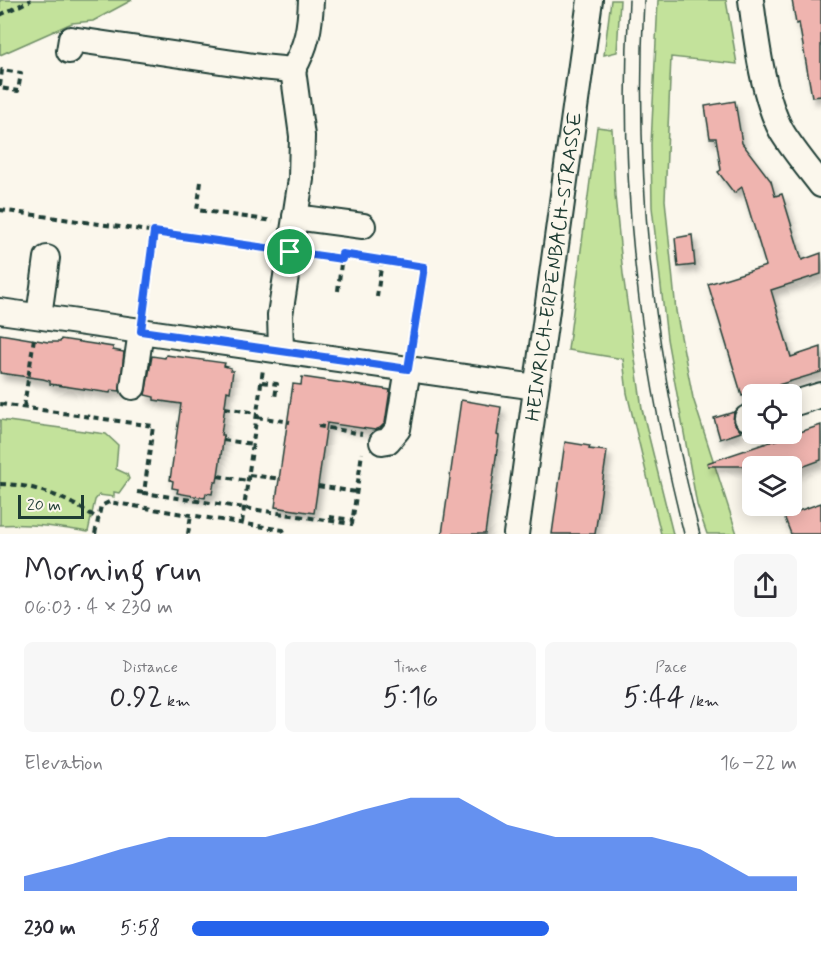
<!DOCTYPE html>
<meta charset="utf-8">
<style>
body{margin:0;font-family:Mynerve,sans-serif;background:#f7f7f7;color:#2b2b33;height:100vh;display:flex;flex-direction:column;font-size:22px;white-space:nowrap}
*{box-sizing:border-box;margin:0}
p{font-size:20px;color:#7c7c81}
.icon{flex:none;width:33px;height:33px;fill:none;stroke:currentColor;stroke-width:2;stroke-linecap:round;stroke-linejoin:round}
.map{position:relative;height:534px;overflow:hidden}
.side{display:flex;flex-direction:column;background:#fff;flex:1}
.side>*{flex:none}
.fabs{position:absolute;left:742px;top:384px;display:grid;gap:12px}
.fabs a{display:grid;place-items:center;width:60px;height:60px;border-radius:9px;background:#fff;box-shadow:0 3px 15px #0003;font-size:30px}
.scale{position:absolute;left:18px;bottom:15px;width:66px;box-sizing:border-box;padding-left:6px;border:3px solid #1f3d34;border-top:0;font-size:16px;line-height:21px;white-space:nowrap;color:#1f3d34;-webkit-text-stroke:4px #fbf7ec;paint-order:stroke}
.pin{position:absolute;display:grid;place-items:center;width:51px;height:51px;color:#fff;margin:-26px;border:3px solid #fff;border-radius:50%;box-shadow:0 2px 6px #0007}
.round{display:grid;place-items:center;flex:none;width:63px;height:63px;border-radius:9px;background:#f7f7f7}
.summary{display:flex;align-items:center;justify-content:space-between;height:102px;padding:0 24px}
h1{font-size:33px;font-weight:600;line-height:45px}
.figures{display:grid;grid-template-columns:repeat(3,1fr);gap:9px;height:102px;padding:6px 24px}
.figures div{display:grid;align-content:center;border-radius:9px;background:#f7f7f7;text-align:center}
.figures b{font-size:30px;font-weight:600}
.figures small{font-size:16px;font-weight:400}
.figures p{font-size:16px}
.chart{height:168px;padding:12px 24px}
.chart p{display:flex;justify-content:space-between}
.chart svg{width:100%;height:108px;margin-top:6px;fill:#2563eb;opacity:.7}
ul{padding:0 24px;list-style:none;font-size:20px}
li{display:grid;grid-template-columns:96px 72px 1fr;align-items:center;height:45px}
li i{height:15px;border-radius:8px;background:#2563eb}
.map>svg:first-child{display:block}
</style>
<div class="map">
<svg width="821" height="534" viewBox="0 0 821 534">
<defs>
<filter id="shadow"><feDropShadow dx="3.5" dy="6" stdDeviation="3" flood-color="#0004"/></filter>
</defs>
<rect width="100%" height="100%" fill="#fbf7ec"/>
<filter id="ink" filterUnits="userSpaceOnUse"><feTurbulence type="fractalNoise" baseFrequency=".0167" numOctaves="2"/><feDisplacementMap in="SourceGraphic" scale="12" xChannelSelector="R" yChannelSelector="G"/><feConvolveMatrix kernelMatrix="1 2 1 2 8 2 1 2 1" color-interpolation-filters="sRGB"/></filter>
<g filter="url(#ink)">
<!-- green -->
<g fill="#c3e29b" stroke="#719068" stroke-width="1.5">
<path d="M0,0H132L93,21L72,23L0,55Z"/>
<path d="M611,0H620L617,52L604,55Z"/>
<path d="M658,0H726L737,64L671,57L665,200L676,311L693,398L737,534H707L697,505L667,339L652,207L651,145Z"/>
<path d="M597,127L612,129L615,196L623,274L642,409L673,534H661L627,393L623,359L568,350Z"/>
<path d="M0,420L106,434L118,445L116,469L127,474L129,479L119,493L114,492V497L99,495L95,500L88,532C59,527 30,523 0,525Z"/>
</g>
<!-- building -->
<g fill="#efb4af" stroke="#1f3d34" stroke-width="1.5" filter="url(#shadow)">
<path d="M792,0H821V96L812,97L799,23L796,24Z"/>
<path d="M735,101L742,143L771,181L775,196L782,194L802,260L821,253V274L771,290L791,357L821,347V372L742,396L708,284L766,266L742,187L734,193L718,172L721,170L716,138H710L705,106Z"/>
<path d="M692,235L695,265L678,267L675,238Z"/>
<path d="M0,334L48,342H60L61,339L113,347V350L124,352L120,391L111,390L110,393L50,384V381L43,379L0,373Z"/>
<path d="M166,355L225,363L224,366L231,368L230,371H233L230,392L227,391L221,435H224L217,482H214L212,494L206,493L205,498L177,493L178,489L172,488L173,481L170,480L181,404L154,400V397L145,395L152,356L165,358Z"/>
<path d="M302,377L390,390L385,423L380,428L375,430L327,423L314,513L275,507L293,384L301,385Z"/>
<path d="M461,400L501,407L497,435L499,436L485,534H442Z"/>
<path d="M734,412L733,421L741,432L720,439L714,418Z"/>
<path d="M821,425V460L799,468L796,473L792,470V466H708L707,463Z"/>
<path d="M565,442L590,446L589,449L607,451L595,534H552Z"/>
<path d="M821,503V534H791L784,516Z"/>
</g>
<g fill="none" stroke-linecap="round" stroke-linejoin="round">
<defs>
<g id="minor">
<path d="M751,0C756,38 763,98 782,132C793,150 808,168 821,185"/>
<path d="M69,51L71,39L261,67L293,70"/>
<path d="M293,70C307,45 310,28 311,0"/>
<path d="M295,217L363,226"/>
<path d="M0,311L536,387"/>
<path d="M39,316L47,258"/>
<path d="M281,350L280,315L301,179L302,136L293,70"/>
<path d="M133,387L141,331"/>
<path d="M792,404L821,395"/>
<path d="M747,418L753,417"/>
<path d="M382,442L388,441L398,429L408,369"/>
<path id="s1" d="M516,534L590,0"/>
</g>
</defs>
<!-- minor casing -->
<use href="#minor" stroke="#1f3d34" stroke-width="28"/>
<!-- path -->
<g stroke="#1f3d34" stroke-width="4" stroke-dasharray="6 4.5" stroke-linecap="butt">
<path d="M0,15L31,0"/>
<path d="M0,86L2,70L21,73L18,91L0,88"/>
<path d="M201,182L197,210L273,221"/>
<path d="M0,210L269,248"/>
<path d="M313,255L342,259"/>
<path d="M338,291L342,254L424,267L411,348"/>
<path d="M377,297L382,260"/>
<path d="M144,309L154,232"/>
<path d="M262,382L277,384L275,398"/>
<path d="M0,404L153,426L144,493L352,524L362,453"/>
<path d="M24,407L34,338"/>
<path d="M225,408L257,413"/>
<path d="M257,417L290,422"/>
<path d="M318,426L362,434"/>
<path d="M223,440L253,444"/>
<path d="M249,475L281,479"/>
<path d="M218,476L248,481"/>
<path d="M0,484C35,484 69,499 98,519"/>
<path d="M318,486L356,492"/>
<path d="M137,492L144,493"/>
<path d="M329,517L353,520"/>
<path d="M242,523L263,369"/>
<path d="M95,534L101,506L109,502L283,530L285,534"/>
<path d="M188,534L191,515"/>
</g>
<!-- minor -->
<use href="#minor" stroke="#fbf7ec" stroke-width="24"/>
<!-- tram -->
<g stroke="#1f3d34" stroke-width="1.5">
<path d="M629,0C618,183 639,357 684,534"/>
<path d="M644,0C634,181 654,359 700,534"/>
</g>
</g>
</g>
<g fill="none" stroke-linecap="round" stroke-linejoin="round" filter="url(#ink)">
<defs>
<path id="route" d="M154,232L342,259V254L424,267L408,369L141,331Z"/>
</defs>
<!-- route casing -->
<use href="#route" stroke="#fff" stroke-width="12"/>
<!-- route -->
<use href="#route" stroke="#2563eb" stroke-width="8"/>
</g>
<g text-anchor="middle" stroke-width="4.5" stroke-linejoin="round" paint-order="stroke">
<!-- street labels -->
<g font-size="20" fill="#1f3d34" stroke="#fbf7ec">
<text dy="7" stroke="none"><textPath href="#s1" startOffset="270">HEINRICH-ERPENBACH-STRASSE</textPath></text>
</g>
</g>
</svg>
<div class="fabs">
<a><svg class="icon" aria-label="locate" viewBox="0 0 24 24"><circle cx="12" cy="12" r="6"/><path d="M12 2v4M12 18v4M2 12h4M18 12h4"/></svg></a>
<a><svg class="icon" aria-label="layers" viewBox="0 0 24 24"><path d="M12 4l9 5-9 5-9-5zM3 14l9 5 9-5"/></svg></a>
</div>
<div class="scale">20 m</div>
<div class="pin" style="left:290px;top:252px;background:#1e9e55"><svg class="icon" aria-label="arrive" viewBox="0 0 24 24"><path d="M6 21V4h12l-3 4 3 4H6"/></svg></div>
</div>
<section class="side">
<div class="summary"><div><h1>Morning run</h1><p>06:03 · 4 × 230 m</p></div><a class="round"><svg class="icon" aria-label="share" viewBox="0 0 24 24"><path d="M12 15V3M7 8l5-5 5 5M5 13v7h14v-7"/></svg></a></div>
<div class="figures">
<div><p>Distance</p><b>0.92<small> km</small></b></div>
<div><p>Time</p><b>5:16</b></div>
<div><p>Pace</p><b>5:44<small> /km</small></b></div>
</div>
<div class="chart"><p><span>Elevation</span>16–22 m</p>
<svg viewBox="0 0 160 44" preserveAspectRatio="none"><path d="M0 44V38L10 33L20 27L30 22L40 22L50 22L60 17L70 11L80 6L90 6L100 17L110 22L120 22L130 22L140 27L150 38L160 38V44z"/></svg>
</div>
<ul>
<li><b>230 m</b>5:58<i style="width:59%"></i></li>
</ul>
</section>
